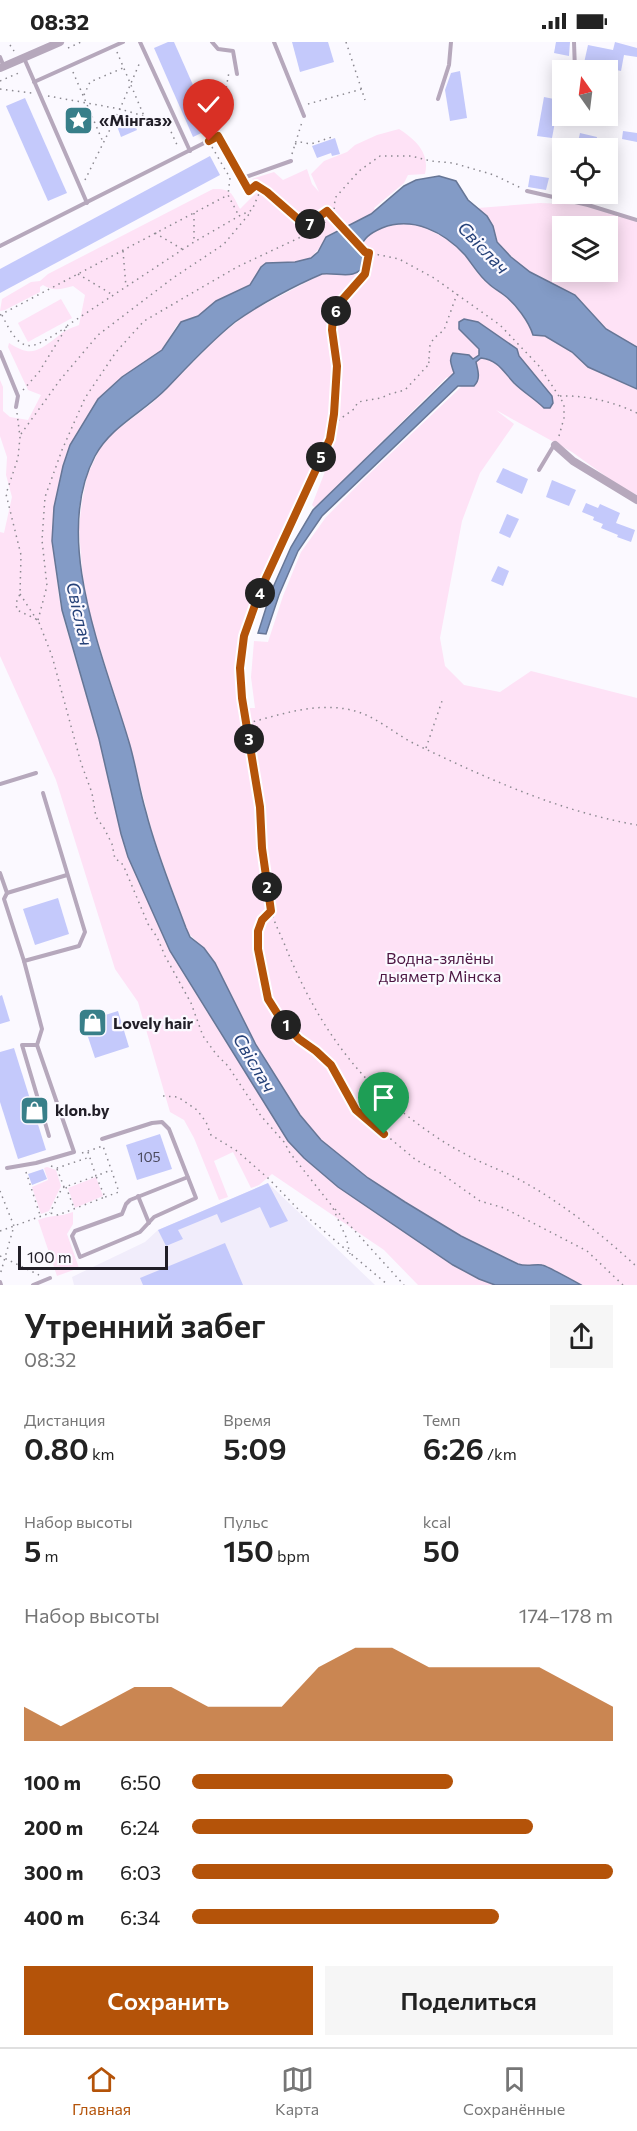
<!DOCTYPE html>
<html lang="ru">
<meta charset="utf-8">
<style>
body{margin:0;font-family:Commissioner,sans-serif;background:#f6f6f6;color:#222;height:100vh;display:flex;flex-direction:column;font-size:22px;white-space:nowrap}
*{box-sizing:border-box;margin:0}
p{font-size:20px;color:#767676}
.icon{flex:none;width:33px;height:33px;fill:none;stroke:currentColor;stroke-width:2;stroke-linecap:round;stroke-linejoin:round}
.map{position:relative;height:1243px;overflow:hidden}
.sheet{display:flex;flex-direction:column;background:#fff;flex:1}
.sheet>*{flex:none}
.needle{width:39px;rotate:346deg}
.tools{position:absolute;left:552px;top:18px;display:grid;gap:12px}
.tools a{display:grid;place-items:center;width:66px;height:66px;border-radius:0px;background:#fff;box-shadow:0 3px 15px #0003;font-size:30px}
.scale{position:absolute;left:18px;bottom:15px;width:150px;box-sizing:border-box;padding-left:6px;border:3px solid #211e27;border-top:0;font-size:16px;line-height:21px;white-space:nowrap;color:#211e27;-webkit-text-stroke:4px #fbf9ff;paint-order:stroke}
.pin{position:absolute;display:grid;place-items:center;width:51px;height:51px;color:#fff;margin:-62px -26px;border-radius:50% 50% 50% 0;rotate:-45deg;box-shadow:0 0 6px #0007}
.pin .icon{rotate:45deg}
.km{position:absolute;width:30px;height:30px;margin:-15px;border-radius:50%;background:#222;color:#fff;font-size:16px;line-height:30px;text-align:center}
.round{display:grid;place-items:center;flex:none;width:63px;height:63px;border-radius:0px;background:#f6f6f6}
.headline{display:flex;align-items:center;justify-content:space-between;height:102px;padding:0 24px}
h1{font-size:33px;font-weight:600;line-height:45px}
.figures{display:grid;grid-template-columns:repeat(3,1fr);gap:9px;height:102px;padding:6px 24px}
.figures div{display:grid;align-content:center}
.figures b{font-size:30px;font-weight:600}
.figures small{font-size:16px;font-weight:400}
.figures p{font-size:16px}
.chart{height:168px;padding:12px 24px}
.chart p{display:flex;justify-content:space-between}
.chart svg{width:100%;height:108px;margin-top:6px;fill:#b45309;opacity:.7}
.button{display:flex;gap:12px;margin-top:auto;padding:12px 24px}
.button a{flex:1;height:69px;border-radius:0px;background:#b45309;color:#fff;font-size:24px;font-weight:600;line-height:69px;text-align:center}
.button a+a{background:#f6f6f6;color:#222}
ul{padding:0 24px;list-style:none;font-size:20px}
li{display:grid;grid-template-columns:96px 72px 1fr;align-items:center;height:45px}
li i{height:15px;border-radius:8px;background:#b45309}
.status{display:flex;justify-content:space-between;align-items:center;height:42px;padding:0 30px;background:#fff;direction:ltr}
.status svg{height:16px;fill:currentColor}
.tab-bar{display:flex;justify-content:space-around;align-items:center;height:84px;border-top:2px solid #e0e0e0;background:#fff;font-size:16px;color:#767676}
.tab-bar a{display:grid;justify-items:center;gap:3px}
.tab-bar .selected{color:#b45309}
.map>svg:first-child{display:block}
</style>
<div class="status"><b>08:32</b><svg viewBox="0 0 49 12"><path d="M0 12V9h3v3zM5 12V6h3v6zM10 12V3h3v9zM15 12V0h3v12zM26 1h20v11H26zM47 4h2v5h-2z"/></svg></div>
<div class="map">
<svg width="637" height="1243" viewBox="0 0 637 1243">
<rect width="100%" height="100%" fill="#fbf9ff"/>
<!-- built -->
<path fill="#f1edfb" d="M268,1141L375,1243H74L72,1235L145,1200L158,1188Z"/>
<!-- green -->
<g fill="#fee2f6" fill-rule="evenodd">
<path d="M399,87C416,98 430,111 425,132L408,133L404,141L374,166L375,168L366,175L332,191L311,216L295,220L266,221L261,225L250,243L216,259L202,272L186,278L177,283L162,308L122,335L98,357L75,394L66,413L60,436L52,488L59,555L65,582L99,697L124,804L164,897L177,921L282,1089C315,1135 365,1163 411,1194C439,1212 464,1231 495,1243H418L384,1208L272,1132L259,1143L251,1146L233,1110L214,1119L228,1155L219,1158L194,1096L184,1078L170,1070L138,960L115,927L56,738L0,614V490L4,491L12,455L6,433L7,415L0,394V338L3,345V369L10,375L28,378L41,353L28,348L8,305L9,301C31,315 37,310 57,295C63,289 71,286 79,283L85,253L73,244C61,247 54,250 43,243L40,245V250L5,268L0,269L2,257L31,240L40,239L48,232L213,147C232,146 232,152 240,167L262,145L252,137L274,130L283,138L307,127L312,142L319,150L311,132L324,119L347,110L355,103L377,93Z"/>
<path d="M540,161L588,163L637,178V305L606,287L575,253L530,230L518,221L497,200L487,174L478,166ZM562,184H608V230H562Z"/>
<path d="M410,181L426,186L451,199L466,214L484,237L510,258L530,282L533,294H545L572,310L588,325L637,347V453L615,441L572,410L496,368L514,382L480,431L462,479L440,596L445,624L464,643L500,650L531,629L637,656V1243H581L560,1233L545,1223L527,1224L518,1222L461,1194L405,1160L368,1136L321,1098L300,1073L256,1003L209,911L188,891L154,797L130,703L89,571L82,528L79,486L82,459L87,434L100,406L114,390L151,362L219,294L248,271L322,232C338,230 356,239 366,221L362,204C370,186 392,182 410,181ZM447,335L461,345L366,435L326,475L301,510L283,554L268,600L254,599L251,635L255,666H248C246,652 243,634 245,620C252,552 291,483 319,422L331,414L312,463L315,466Z"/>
<path d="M61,257L72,276L28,300L18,281Z"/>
<path d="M47,1125L56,1128L61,1144L49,1169L41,1172L32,1145L48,1138L44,1126Z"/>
<path d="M96,1135L103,1154L75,1166L68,1146Z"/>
<path d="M73,1170V1182L67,1192L79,1226L57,1234L38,1178C50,1173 60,1175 73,1170Z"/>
</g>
<!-- water -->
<g fill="#839bc6" stroke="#667696" stroke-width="1.5">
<path d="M439,134L456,139L468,158L487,174L493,184L497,200L511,215L530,230L575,253L606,287L637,305V347L588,325L572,310L545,294L533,293C529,280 516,262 504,253C499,249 493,246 489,242C479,234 473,223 465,213C444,190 413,174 382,186C375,189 363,195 362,204C360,210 366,215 366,221C355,240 339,230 322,232C296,243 258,263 235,280C210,300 189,323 167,346C144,370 111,384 95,414C51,497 105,618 129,700C136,723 139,747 146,770C156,810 172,848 186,886L190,895L204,906L215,921L256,1003L300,1073L321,1098L368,1136L405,1160L461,1194L518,1222C527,1225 533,1222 542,1223C545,1223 576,1240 581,1243H495L479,1237L453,1223L338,1145L304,1116L288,1099L170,909L128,815L121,792L99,697L62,568L52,499L54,465L63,424L70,403L98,357L122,335L162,308L181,280L198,274L216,259L250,243L261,225L266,221L295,220L311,216L318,210L326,195L371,172L404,144L416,138Z"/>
<path d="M464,277L478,280L517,307L519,314L552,354L553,361L550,366H544C535,357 523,350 514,341C503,329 498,318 481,316L476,320C478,329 481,337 474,344H458L322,474L298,509L279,553L266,592L258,591L271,550L291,505L313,468L454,331C452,324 448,318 453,311L469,313L473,317L479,313V307L459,287V280Z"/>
</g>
<!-- building -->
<g fill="#c4c9fb">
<path d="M168,0H174L212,86L193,95L154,6Z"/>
<path d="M292,0H328L334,20L300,30Z"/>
<path d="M556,0H570L569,14L554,11Z"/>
<path d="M615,0L637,6V15L624,13L621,29L584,21L588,3L613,8Z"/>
<path d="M460,29L467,76L450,79L445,48L451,31Z"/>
<path d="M544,55L559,58L552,96L537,94Z"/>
<path d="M25,56L67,151L48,159L6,64Z"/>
<path d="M132,77L137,88L121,95L117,84Z"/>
<path d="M623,89L637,91V100L622,97Z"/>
<path d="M580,91L597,95L595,106L577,104Z"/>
<path d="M335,96L340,112L332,114L331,111L317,116L312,104Z"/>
<path d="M210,114L220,133L0,251V227Z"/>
<path d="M530,133L549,136L546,148L528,145Z"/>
<path d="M503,426L528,437L522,452L496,440Z"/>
<path d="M552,438L576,448L569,464L546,455Z"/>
<path d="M586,461L598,466L600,462L620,471L616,481L635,488L631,500L617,495L618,493L601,486L603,482L593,478L594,475L582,470Z"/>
<path d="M507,472L519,477L510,496L499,491Z"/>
<path d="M498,524L509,529L503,544L491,539Z"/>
<path d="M58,856L69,892L35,903L23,867Z"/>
<path d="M2,953L10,979L0,982V954Z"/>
<path d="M118,969L129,1005L95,1016L83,980Z"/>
<path d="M14,1006L46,1108L18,1117L0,1060V1010Z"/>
<path d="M160,1092L172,1127L137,1138L126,1103Z"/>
<path d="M43,1127L47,1137L32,1143L28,1132Z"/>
<path d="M268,1141L288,1179L270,1186L260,1165L221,1181L217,1172L178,1188L183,1197L166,1204L158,1188Z"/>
<path d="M225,1201L243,1243H143L140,1236Z"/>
</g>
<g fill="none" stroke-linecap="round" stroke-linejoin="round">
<!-- path -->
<g stroke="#8b8990" stroke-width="1.5" stroke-dasharray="1.5 4.5" stroke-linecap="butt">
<path d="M346,0L365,58"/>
<path d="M10,3L14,9"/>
<path d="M68,6L81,0"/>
<path d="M117,10L144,74"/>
<path d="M73,30L103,100"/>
<path d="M0,39L21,30"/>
<path d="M0,47L32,51"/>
<path d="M84,53L90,40L123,26"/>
<path d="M48,54L120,67L167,81L178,105"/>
<path d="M308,62L362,47"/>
<path d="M219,87L229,30"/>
<path d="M295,102L300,100L311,102L332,95V97"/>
<path d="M212,105L230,136L228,153"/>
<path d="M292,112L302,80"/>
<path d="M85,138L120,67L140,20"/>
<path d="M255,144L256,143L267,150L306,185L327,169L365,210L399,217L434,236L500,283L540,325L564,362V376L559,394"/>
<path d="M194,171V199"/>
<path d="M155,191L182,207"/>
<path d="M123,209L126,245"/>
<path d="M369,211L365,232L343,257L333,274L332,288L337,324L334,372L330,397C312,436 295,475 278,514C266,540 252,566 244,594C233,639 248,686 255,730C262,776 260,823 271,868C274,881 281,893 286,906C311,967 344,1021 395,1064C417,1082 441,1100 467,1113C485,1123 504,1129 522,1139C562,1161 604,1194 637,1225"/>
<path d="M78,232L113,253"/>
<path d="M0,273L228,153L239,174"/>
<path d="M2,273C23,317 32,307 68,284"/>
<path d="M23,348L39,330L68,283L194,200L239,174L252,168L261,147"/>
<path d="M560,354C586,353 614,360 637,371"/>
<path d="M17,371L20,395L18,416L6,452L21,513L20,552L16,561L17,568L38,578L52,614L81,721L92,751L96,775L104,786L112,802L115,817L121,820L124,825L148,882L157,895L165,914L191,961L203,994L216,1012L228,1024L261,1074L284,1100L290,1111L332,1164L346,1195L350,1212"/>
<path d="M333,382L354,367L358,360L381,356L390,352L405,348L430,321L427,319L429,316L430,303L434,296L444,288L457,252"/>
<path d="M21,392L60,338L98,293L173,236L224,202L250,171"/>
<path d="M20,552L37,578"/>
<path d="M38,578L47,544L42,498L45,455L62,408L85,356L116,310L144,279L237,225L303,194L321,184L334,171L335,156L359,129L380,114H411L431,119L453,121L494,133L521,146"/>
<path d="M248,681C279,673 313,661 346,667C373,671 391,690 415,702C486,736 558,769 637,783"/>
<path d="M426,706L442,659"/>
<path d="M271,869L262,877L258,889V907L268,957L282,979L299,997L331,1023L356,1068L416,1118L439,1130L480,1159L504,1166L587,1209L623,1243"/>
<path d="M163,1054L178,1055L197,1068L206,1080L211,1093L237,1109L269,1137L299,1168L388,1243"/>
<path d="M88,1110L96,1134L111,1128"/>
<path d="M82,1111L103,1104L119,1150L105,1155"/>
<path d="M51,1124L57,1126L90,1115"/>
<path d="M57,1127L64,1145"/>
<path d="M26,1130L40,1173"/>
<path d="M66,1145L74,1166"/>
<path d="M0,1149L14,1184L0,1233"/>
<path d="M335,1167L404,1243"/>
<path d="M0,1189L50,1171L58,1173L105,1155L96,1134L62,1146L50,1171"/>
<path d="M0,1214L39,1233"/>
</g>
<!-- service -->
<g stroke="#b6a8bc" stroke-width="4">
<path d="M140,0L190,109"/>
<path d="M212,0L218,7L233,9L237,32"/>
<path d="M274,0L304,74"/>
<path d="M574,0L575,28"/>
<path d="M0,15L4,25"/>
<path d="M24,16L87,161"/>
<path d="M34,40L123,0"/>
<path d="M438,57L449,23L451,0"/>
<path d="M243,136L249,149"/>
<path d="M527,149L588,163L637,178"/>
<path d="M0,204L218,94L243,136L291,119"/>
<path d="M0,310L18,354L16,365"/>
<path d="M539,428L554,403"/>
<path d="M0,742L36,731"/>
<path d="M0,831L7,851L4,857L24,919L42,987L37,1003L74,1110L36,1121L7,1126"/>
<path d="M7,851L67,833"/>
<path d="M24,919L79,904L85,890L43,751"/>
<path d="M37,1003H22L49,1094"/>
<path d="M102,1097L152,1081L162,1080L169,1087L196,1156L154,1175L140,1190L80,1215L72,1194L75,1189L122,1172L126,1162L130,1158L188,1135"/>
<path d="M138,1154L149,1181"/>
<path d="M0,1240L1,1243"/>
<path d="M33,1243L50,1236"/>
</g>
<!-- minor -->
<g stroke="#b6a8bc" stroke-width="8">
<path d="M0,26L60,0"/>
<path d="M555,403L573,419L637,458"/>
</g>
</g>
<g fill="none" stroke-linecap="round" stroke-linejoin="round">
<defs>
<path id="route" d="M209,99L218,94L249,149L256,143L267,150L306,184L327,169L365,210L369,211L365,232L343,257L333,274L332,288L337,324L334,372L330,397L260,549L244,594L240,626L242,656L260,765L262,806L271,869L262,878L258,889V907L268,957L282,979L299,997L316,1009L331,1023L356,1068L384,1092"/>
</defs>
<!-- route casing -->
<use href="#route" stroke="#fff" stroke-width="12"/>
<!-- route -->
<use href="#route" stroke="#b45309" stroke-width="8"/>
</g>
<!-- icons -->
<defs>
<symbol id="sight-square" viewBox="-11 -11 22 22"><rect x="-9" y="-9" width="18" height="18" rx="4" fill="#387f89" stroke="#fbf9ff"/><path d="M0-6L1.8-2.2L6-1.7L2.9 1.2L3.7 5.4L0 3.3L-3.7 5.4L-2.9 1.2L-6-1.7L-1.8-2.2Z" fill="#fff"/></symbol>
<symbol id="shop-square" viewBox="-11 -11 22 22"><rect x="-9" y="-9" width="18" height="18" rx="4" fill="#387f89" stroke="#fbf9ff"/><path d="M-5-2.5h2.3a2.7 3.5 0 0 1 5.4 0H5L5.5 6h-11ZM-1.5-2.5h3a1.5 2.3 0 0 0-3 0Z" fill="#fff"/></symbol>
</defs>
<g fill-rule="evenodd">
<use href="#sight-square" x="62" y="62" width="33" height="33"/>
<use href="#shop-square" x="76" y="964" width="33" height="33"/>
<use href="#shop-square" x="18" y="1052" width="33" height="33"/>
</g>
<g text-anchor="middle" stroke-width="4.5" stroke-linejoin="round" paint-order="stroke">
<!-- number labels -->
<g font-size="14" fill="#4a495c">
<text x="149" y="1120">105</text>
</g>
<!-- poi labels -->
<g font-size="16" font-weight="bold" fill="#211e27" stroke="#fbf9ff" text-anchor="start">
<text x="99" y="84">«Мінгаз»</text>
<text x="113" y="987">Lovely hair</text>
<text x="55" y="1074">klon.by</text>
</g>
<!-- park labels -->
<g font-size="16" fill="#4c1642" stroke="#fbf9ff">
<text x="440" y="922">Водна-зялёны<tspan x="440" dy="18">дыяметр Мінска</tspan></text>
</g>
<!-- water labels -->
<g font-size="18" font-style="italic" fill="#254178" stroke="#fbf9ff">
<text transform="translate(483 206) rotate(46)" y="6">Свіслач</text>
<text transform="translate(79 572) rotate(77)" y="6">Свіслач</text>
<text transform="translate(254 1021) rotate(59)" y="6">Свіслач</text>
</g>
</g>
</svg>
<div class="tools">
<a><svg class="needle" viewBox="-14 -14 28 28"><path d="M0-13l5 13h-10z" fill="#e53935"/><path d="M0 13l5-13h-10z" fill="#767676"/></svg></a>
<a><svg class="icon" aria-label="locate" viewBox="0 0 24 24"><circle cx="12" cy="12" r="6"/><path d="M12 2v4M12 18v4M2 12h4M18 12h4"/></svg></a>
<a><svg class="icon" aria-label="layers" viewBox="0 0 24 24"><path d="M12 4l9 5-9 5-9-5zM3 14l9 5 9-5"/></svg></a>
</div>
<div class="scale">100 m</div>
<div class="pin" style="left:384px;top:1092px;background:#1e9e55"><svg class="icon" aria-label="arrive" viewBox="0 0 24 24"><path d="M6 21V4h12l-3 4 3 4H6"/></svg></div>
<div class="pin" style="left:209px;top:99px;background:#d93025"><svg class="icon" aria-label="check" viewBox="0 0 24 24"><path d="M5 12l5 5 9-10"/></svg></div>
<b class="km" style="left:286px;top:983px">1</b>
<b class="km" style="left:267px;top:845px">2</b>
<b class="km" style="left:249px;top:697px">3</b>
<b class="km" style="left:260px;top:551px">4</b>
<b class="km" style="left:321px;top:415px">5</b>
<b class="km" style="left:336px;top:269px">6</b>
<b class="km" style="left:310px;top:182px">7</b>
</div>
<section class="sheet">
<div class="headline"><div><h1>Утренний забег</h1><p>08:32</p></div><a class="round"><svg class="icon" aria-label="share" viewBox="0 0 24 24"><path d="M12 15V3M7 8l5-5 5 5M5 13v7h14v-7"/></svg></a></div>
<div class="figures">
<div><p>Дистанция</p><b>0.80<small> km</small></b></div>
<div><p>Время</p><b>5:09</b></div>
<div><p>Темп</p><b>6:26<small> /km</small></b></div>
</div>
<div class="figures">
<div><p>Набор высоты</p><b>5<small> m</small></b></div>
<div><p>Пульс</p><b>150<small> bpm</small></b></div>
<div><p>kcal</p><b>50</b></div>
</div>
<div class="chart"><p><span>Набор высоты</span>174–178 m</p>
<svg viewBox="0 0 160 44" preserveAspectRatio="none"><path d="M0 44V30L10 38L20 30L30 22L40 22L50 30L60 30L70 30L80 14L90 6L100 6L110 14L120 14L130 14L140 14L150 22L160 30V44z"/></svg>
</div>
<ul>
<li><b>100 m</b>6:50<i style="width:62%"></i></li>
<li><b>200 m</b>6:24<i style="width:81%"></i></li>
<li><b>300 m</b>6:03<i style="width:100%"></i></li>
<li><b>400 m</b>6:34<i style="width:73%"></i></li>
</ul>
<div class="button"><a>Сохранить</a><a>Поделиться</a></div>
</section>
<nav class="tab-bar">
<a class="selected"><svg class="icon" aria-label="home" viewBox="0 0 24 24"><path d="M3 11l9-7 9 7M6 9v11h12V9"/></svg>Главная</a>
<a><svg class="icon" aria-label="map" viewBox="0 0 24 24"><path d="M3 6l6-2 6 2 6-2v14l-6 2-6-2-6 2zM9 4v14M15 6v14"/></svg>Карта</a>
<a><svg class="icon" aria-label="saved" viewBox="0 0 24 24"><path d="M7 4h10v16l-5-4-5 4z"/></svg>Сохранённые</a>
</nav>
